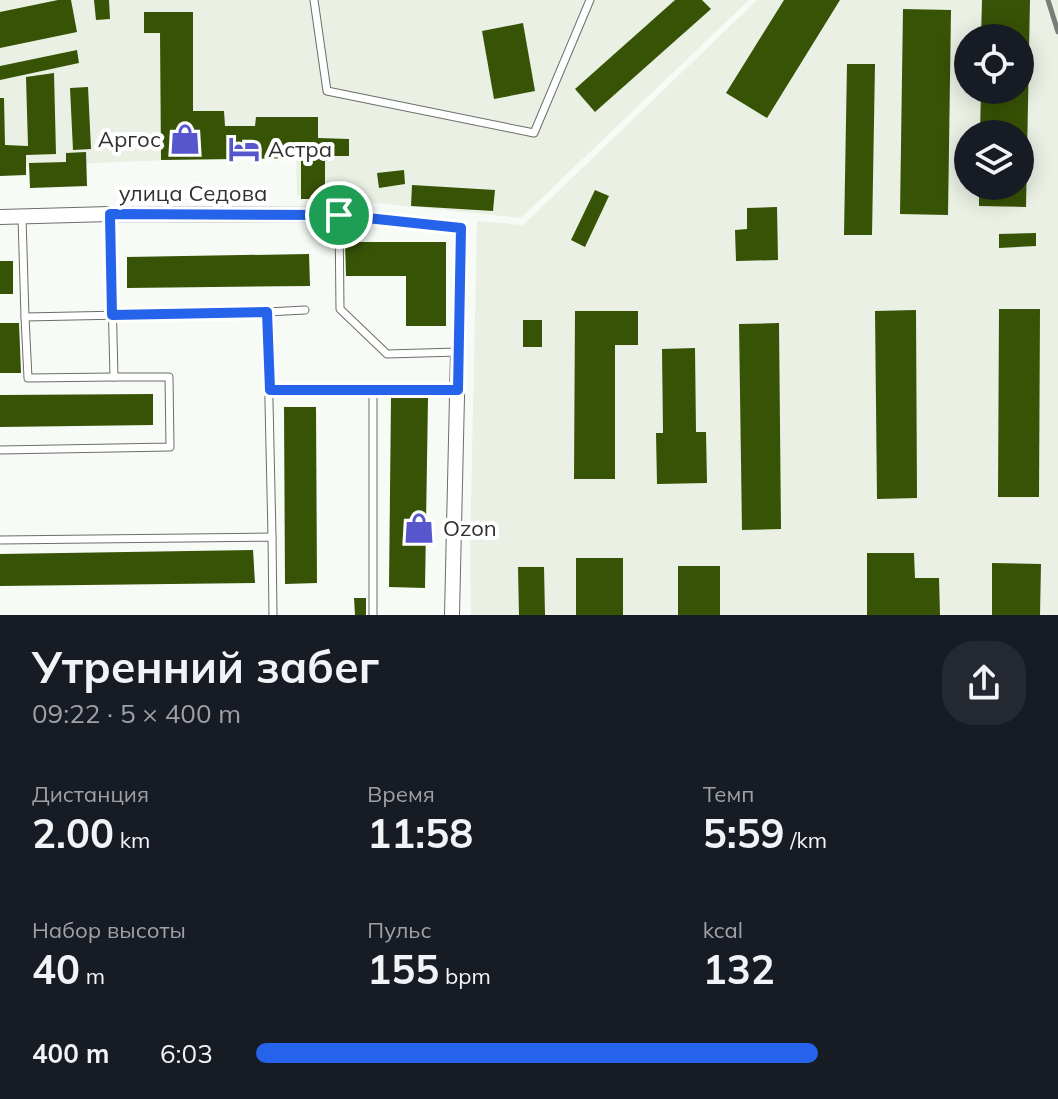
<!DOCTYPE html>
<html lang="ru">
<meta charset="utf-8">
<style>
body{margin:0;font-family:Mulish,sans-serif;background:#242831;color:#f1f3f6;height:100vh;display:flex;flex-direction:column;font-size:30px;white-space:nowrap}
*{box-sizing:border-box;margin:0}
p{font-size:26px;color:#9ea1a6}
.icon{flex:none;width:44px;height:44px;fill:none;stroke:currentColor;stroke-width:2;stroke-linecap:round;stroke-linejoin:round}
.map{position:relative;height:615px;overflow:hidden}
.details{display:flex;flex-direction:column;background:#171b24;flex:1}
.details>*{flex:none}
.controls{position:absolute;left:954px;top:24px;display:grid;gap:16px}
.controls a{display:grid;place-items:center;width:80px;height:80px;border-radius:50%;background:#171b24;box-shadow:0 4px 20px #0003;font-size:40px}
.pin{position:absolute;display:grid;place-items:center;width:68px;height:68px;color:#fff;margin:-34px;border:4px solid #fff;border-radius:50%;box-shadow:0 2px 8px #0007}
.round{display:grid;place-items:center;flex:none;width:84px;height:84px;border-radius:32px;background:#242831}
.overview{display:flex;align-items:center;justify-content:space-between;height:136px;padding:0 32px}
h1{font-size:44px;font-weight:700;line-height:60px}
.stats{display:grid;grid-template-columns:repeat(3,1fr);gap:12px;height:136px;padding:8px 32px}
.stats div{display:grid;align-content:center}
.stats b{font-size:40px;font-weight:700}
.stats small{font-size:22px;font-weight:400}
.stats p{font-size:22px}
ul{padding:0 32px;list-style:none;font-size:26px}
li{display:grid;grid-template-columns:128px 96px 1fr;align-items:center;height:60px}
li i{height:20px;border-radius:10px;background:#2563eb}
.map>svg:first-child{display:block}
</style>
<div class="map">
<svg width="1058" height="615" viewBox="0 0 1058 615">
<rect width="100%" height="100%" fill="#f7fbf5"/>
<!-- built -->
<g fill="#eaf1e4" fill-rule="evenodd">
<path d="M0,0H749L521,218L297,195L296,155L0,167Z"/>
<path d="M757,0H1058V615H471L470,549L477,221L523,225ZM968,38H1020V90H968ZM968,134H1020V186H968Z"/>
</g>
<!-- building -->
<g fill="#375306">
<path d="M58,0H71L77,32L0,48V12Z"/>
<path d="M94,0H109L110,19L96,20Z"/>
<path d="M675,0H702L711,9L595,112L575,89Z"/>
<path d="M784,0H840L767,118L726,93Z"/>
<path d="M982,0H1030L1026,207L979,206V186H1020V134H980L981,90H1020V38H981Z"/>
<path d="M903,9L951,10L948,215L900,214Z"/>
<path d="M144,12H193V111H224L225,126H255L256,117H318V138L349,139V156H330V161H325V199H301V158L161,160L160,33H144Z"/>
<path d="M523,23L535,91L494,99L482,31Z"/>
<path d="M77,50L79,63L0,80V66Z"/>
<path d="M847,64H875L872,235H844Z"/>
<path d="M54,73L56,154L26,155V175L0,176V98H4L5,145L28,146L26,77Z"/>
<path d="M88,87L91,149L73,150L70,88Z"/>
<path d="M86,152L87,186L30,188L29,163L66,162V153Z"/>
<path d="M404,170L405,184L379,188L377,173Z"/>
<path d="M412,185L495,190L493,211L411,206Z"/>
<path d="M595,190L609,196L585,247L571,240Z"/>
<path d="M777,207L778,260L736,261L735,230L747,229V208Z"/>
<path d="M1036,233V246L999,248V234Z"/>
<path d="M345,242H446V326H406V276H346Z"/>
<path d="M309,254L310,286L127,288V257Z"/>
<rect x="0" y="261" width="13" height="33"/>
<path d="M999,309H1040L1039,497H998Z"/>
<path d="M916,310L917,498L877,499L875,311Z"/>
<path d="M575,311H638V345H615V479H574Z"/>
<rect x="523" y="320" width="19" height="27"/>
<path d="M0,323H19L21,373H0Z"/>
<path d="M779,323L781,529L742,530L739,324Z"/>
<path d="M695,348L696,432H706L707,483L657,484L656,433H663L662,349Z"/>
<path d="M153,394V425L0,427V395Z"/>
<path d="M391,398H428L425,588L389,587Z"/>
<path d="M284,407H316L317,583L285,584Z"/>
<path d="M253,550L255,583L0,586V554Z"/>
<path d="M867,553H914L915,578H939L940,615H867Z"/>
<rect x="576" y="558" width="47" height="57"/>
<path d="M992,563L1041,564L1040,615H992Z"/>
<rect x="678" y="566" width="42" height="49"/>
<path d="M518,567H544L545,615H519Z"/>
<path d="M354,598H366V615H355Z"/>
</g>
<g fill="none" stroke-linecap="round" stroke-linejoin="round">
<defs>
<g id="service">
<path d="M314,0L327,91L534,133L590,0"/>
<path d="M339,215L461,228L458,352L387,354L340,309Z"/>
<path d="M22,217L25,317L267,312L272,537"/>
<path d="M267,312L305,310"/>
<path d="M25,317L28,378L114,377"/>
<path d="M270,390L373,391"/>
<path d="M0,450L170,447L169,377H114L110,214"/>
<path d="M0,540L272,537L273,615"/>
<path d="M373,615V391L458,390"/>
</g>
<g id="minor">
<path d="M0,217L110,214L339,215"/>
<path d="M452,615L458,352"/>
</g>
</defs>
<!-- service casing -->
<use href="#service" stroke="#6b6e69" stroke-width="9"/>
<!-- minor casing -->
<use href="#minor" stroke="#6b6e69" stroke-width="16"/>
<!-- service -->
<use href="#service" stroke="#fff" stroke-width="7"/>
<!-- minor -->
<use href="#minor" stroke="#fff" stroke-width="14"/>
<!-- rail -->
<path stroke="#7a7c78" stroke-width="5" d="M1048,0L1058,32"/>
</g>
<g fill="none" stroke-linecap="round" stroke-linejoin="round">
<defs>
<path id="route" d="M110,214L339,215L461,228L458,390H270L267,312L112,315Z"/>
</defs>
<!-- route casing -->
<use href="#route" stroke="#fff" stroke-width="16"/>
<!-- route -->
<use href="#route" stroke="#2563eb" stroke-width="10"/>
</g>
<!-- icons -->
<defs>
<symbol id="shop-bare" viewBox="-9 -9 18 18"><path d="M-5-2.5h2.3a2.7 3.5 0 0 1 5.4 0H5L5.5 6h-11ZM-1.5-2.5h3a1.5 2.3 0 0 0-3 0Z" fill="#5856cd" stroke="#fff" stroke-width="2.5" paint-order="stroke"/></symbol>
<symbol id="hotel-bare" viewBox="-9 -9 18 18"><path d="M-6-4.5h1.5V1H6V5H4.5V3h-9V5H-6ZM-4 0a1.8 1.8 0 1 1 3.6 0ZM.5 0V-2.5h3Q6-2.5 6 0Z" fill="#5856cd" stroke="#fff" stroke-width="2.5" paint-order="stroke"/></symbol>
</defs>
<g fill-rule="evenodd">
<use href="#shop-bare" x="163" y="117" width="44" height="44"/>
<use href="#hotel-bare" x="222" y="127" width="44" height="44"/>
<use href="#shop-bare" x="397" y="506" width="44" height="44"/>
</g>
<g text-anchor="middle" stroke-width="8" stroke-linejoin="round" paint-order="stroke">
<!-- poi labels -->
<g font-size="22" fill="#313230" stroke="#fff" text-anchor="start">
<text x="161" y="147" text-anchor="end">Аргос</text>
<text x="268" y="157">Астра</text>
<text x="443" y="536">Ozon</text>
</g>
<!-- street labels -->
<g font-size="22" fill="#313230" stroke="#fff">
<text x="193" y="201">улица Седова</text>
</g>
</g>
</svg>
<div class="controls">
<a><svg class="icon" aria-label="locate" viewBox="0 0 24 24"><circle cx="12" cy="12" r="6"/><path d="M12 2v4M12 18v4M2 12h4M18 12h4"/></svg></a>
<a><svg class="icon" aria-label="layers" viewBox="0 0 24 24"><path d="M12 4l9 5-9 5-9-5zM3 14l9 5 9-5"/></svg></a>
</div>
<div class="pin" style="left:339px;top:215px;background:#1e9e55"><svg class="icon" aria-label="arrive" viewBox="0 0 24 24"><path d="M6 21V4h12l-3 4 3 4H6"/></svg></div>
</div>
<section class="details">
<div class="overview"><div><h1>Утренний забег</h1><p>09:22 · 5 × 400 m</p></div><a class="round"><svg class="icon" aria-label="share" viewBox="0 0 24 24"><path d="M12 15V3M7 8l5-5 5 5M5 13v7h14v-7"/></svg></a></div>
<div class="stats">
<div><p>Дистанция</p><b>2.00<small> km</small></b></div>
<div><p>Время</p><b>11:58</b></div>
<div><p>Темп</p><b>5:59<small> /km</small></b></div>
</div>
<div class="stats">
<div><p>Набор высоты</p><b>40<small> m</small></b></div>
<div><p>Пульс</p><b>155<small> bpm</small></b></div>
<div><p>kcal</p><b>132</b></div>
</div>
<ul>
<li><b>400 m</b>6:03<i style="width:73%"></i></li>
</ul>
</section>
